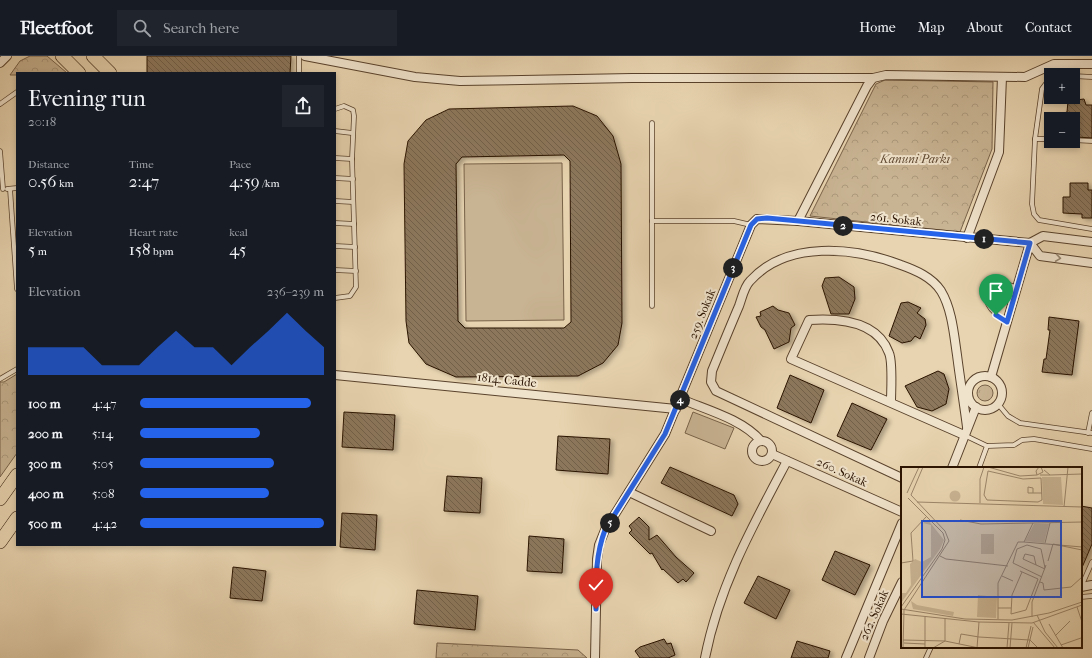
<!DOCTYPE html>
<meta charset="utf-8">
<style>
body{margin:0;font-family:"IM FELL French Canon",serif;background:#20242c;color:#f1f3f6;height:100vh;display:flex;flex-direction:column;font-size:15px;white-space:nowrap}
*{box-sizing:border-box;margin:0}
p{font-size:13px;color:#9ea1a6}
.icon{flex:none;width:22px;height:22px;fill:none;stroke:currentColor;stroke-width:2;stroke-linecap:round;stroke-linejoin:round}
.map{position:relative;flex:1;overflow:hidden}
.side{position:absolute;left:16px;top:16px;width:320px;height:474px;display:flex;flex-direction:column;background:#171b24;border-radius:0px;box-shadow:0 2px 6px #0003}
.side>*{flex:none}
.controls{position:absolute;left:1044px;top:12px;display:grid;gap:8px}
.controls a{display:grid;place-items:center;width:36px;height:36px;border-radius:0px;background:#171b24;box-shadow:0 2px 6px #0003;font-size:20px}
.pin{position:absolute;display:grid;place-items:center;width:34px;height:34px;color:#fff;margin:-41px -17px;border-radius:50% 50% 50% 0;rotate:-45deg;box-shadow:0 0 4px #0007}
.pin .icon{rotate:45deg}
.km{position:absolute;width:20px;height:20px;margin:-10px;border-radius:50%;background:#222;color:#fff;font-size:11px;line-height:20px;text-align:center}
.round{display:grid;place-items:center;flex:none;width:42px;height:42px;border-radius:0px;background:#20242c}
.head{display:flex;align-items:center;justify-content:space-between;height:68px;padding:0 12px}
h1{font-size:22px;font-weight:600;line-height:30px}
.metrics{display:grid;grid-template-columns:repeat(3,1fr);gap:6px;height:68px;padding:4px 12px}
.metrics div{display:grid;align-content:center}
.metrics b{font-size:17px;font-weight:600}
.metrics small{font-size:11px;font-weight:400}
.metrics p{font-size:11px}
.chart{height:112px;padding:8px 12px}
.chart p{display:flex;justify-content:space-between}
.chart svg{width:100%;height:72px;margin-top:4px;fill:#2563eb;opacity:.7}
ul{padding:0 12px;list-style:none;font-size:13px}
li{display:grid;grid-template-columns:64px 48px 1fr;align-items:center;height:30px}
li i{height:10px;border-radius:5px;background:#2563eb}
header{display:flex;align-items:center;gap:24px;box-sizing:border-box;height:56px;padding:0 20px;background:#171b24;border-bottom:1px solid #363941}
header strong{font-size:19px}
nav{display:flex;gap:22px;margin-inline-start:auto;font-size:14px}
.search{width:280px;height:36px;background:#20242c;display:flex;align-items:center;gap:10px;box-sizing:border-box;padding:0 14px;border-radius:0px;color:#9ea1a6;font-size:15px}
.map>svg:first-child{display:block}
</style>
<header>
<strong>Fleetfoot</strong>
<div class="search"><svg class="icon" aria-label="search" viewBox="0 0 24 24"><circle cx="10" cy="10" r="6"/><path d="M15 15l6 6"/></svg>Search here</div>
<nav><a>Home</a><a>Map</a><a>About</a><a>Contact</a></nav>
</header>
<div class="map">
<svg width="1092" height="602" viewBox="0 0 1092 602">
<defs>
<pattern id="grass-tufts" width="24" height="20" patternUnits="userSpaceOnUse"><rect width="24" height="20" fill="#c8b392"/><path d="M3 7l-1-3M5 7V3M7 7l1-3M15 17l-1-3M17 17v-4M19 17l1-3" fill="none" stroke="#ac997c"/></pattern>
<pattern id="park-crowns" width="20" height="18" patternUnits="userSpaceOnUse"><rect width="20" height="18" fill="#c8b392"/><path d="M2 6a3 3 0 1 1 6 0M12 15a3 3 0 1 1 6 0" fill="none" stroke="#ac997c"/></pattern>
<pattern id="building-back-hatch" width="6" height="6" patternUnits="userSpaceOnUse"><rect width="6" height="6" fill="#8c775c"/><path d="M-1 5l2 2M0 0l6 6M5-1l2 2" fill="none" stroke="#72604a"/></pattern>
<filter id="shadow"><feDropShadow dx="3.5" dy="2" stdDeviation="2" flood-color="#0004"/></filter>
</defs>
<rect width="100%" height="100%" fill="#e8d4b0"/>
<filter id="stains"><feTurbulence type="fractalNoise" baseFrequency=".005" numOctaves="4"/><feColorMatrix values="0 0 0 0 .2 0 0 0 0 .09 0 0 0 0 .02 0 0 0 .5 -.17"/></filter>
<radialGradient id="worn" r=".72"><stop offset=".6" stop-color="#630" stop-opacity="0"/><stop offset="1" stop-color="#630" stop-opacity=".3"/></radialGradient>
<!-- grass -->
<circle fill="url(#grass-tufts)" stroke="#786249" cx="985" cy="337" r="8"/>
<!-- park -->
<g fill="url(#park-crowns)" stroke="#786249">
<path d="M30,0H47L67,17H17V19H10L20,5Z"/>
<path d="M885,24L993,26L992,93L960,176L810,160L876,28Z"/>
<path d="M17,318V397L0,421V326H4Z"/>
<path d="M437,587L578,594L587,602H436Z"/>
</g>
<!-- pitch -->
<g fill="#c8b392" stroke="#786249">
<path d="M562,107L564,264L466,265L464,108Z"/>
<path d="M693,356L734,372L725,393L685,377Z"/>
</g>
<!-- building -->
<g fill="url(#building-back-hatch)" stroke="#291200" fill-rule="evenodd" filter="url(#shadow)">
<path d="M147,0H291L290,17H147Z"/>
<path d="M1084,43L1086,49H1092V82L1076,81L1075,76H1073V63H1052L1051,61L1067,56L1068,45Z"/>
<path d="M573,50L597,60L613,80L621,108L622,267L618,289L603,307L578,320L456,321L426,308L409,287L406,265L404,108L408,85L426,64L449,53ZM564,99L570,105L571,266L564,272H465L458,265L456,108L462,101Z"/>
<path d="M1070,127H1088V134H1092V162H1082V158L1063,157V141H1070Z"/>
<path d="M839,221L854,231L855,243L849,258H831L822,230L825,222Z"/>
<path d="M908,246L921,252L917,257L925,263L926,269L920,283L915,280L911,285L902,287L889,280L901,247Z"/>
<path d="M773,250L778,254L789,257L795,269L791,272L789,286L774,293L765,274L761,271L756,261L761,260L760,256Z"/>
<path d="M1049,261L1079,265L1072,319L1042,316L1044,303H1046L1050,274H1048Z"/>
<path d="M938,315L944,318L949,333L946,348L932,355L917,351L905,330Z"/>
<path d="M790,319L824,334L811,367L777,352Z"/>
<path d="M852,347L887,363L871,394L837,380Z"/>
<path d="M344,356L395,359L393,394L342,391Z"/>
<path d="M558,380L610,383L608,418L556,414Z"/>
<path d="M670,411L734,439L738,448L732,460L661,427Z"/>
<path d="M447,420L482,422L480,457L444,455Z"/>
<path d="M1081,450L1092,452V488L1081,514Z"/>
<path d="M342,457L377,459L375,494L340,491Z"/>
<path d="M639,461L649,471V484L657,479L676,501L694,517L686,526L683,523L678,527L663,513L662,514L652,497L650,498L629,477L632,474L629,470Z"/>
<path d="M529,480L564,483L562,517L527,515Z"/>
<path d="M835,495L870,509L855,539L822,524Z"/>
<path d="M233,511L266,515L262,545L230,542Z"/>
<path d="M758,520L790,534L776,563L744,547Z"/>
<path d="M417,534L478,540L475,574L414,568Z"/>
<path d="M664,583L667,588L671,587L675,599L668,602H640L635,595L640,591Z"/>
<path d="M797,585L830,595L828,602H791Z"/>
</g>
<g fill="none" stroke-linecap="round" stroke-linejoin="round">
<defs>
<g id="service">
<path d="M299,17V0"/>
<path d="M1053,19H1064"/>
<path d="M1073,20L1092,21"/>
<path d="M1051,21L1042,33L1035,83L1032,148L1034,158L1039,164L1092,173"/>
<path d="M0,48L17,36"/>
<path d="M335,53L344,50L353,54L354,60L352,103L356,231L350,240L335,242"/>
<path d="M652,67V250"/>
<path d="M335,75L352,77"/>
<path d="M1035,83H1051"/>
<path d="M1073,84L1092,85"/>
<path d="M0,95L3,133"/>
<path d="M335,102L352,103"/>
<path d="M335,122L353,123"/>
<path d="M7,133L17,132"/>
<path d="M10,133L17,233"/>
<path d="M335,145L353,146"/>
<path d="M652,165H734L751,169"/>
<path d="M335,167L354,168"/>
<path d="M335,190L355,191"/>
<path d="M335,214L356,215"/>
<path d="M1007,266C991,256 978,244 994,227H1005L1017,232"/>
<path d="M0,323L17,313"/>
<path d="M998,348L1008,360L1020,367L1092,377"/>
<path d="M1088,377L1092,357"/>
<path d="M964,379L987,390L979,412"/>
<path d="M987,390L1014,389L1022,384L1034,383L1092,393"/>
<path d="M1081,531L1092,506"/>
<path d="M1081,541L1092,540"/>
<path d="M926,602L931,591"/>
</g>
<g id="minor">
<path d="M305,0L415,21L460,25L632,22H873"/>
<path d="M0,7L7,0"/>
<path d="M798,165L1030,187L1043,180L1092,186"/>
<path d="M967,182L999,96L1002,21"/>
<path d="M1030,187L1040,200L1092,207"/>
<path d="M335,319L676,353"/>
<circle cx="985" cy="337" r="17"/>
<path d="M991,321L1030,187"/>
<path d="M681,343C707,354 742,363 761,385"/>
<path d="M891,346C891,335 893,306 889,297C877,264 838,262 809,264L791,303L964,379"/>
<circle cx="762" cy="395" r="10"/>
<path d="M772,398L902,456"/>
<path d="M952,412L976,351"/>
<path d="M902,422L716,335L711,326L712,315C721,293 730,271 739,250C742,242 744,231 750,225C787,184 854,191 901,209C915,214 932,221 941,235C952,253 954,279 957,299C960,323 964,347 967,371"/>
<path d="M629,436L711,475"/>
<path d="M1081,531L1092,529"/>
<path d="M595,602L597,503L599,489L605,474L665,378L751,169L757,163L798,165L867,30L873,22L886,19L1025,21L1054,8H1092"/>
<path d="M705,602C719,530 753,469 787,405"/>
<path d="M846,602L902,467"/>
<path d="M869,602L883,565L902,526"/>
</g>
<g id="primary">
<path d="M62,0L79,17"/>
<path d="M93,0L110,17"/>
<path d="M0,443L17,419"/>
<path d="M0,486L17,462"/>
</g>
</defs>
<!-- service casing -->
<use href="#service" stroke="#59422c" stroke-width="5.5"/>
<!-- minor casing -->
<use href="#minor" stroke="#59422c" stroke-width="10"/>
<!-- primary casing -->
<use href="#primary" stroke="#291200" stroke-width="14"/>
<!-- service -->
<use href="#service" stroke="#f0e3cc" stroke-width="4"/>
<!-- minor -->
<use href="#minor" stroke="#f0e3cc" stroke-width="8"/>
<!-- primary -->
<use href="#primary" stroke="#e8d4b0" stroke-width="13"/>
</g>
<!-- one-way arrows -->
<defs><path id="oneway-chevron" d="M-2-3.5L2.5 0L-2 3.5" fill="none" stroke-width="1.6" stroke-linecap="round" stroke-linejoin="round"/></defs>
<use stroke="#968570" href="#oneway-chevron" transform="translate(1058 202) rotate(8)"/>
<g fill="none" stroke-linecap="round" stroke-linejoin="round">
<defs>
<path id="route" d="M596,553C596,526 595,500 605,474L665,378L751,169L757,163L767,162L1030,187L1007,266L996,259"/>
</defs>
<!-- route casing -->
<use href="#route" stroke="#fff" stroke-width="8"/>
<!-- route -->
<use href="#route" stroke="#2563eb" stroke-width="5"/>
</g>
<g text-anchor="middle" stroke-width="4" stroke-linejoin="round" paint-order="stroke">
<!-- park labels -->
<g font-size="12" font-style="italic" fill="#614a33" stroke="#f0e3cc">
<text x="915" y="107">Kanuni Parkı</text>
</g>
<!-- street labels -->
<g font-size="12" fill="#291200" stroke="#f0e3cc">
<text transform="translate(896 163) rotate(6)" y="4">261. Sokak</text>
<text transform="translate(702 258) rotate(-68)" y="4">259. Sokak</text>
<text transform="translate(507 324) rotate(6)" y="4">1814. Cadde</text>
<text transform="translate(842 416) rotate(24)" y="4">260. Sokak</text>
<text transform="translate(874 559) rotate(-66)" y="4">262. Sokak</text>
</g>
</g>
<!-- overview -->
<g transform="translate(901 411)">
<rect width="181" height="181" fill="#e8d4b0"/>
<path d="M48.5 29a5.5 5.5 0 1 1 11 0a5.5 5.5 0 1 1-11 0Z" fill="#c8b392"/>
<path d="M141,10H160L162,38L142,37ZM27,53L43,73L39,82L0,136V126H5L10,118L9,97L14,92L21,95L30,90V58L22,56ZM133,57H148L143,76L124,74ZM77,128L96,130L95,151L76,150ZM10,134L16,138L53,145L52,149L12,142Z" fill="#c8b392"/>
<path d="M80,67H93V87H80Z" fill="#c8b392"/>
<path fill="none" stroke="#9c866a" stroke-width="1" d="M87,0L119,9L136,8M138,0L135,4L136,8L142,5L140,0M87,4L122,12L140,11L141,33L137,35L86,33L83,28ZM139,8H149L143,3M149,8L181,7M6,26L18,0M132,26V21L127,20V26H141M10,28L22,0M16,35L181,40M79,36V12L83,0M163,40L167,0M59,53L80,57L132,56M123,75L181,80M144,76L149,56M152,77L181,83M39,89L45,92L107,99M147,94L152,77M0,96L12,94L10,66L25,50M135,98L133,89L124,87L122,92L144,102M119,104L137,112M121,105L111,128L110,147L125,143L137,112M101,109L112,114M141,110L112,96L116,82L126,78L140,82L144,101M139,115L142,116L143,123L170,120L181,110M0,140L41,82L44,73L42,66L7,31M176,140L181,155M97,141H110M0,142L64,152L111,153L148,146L181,135M0,147L78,155L131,156L181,138M136,148L144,165L157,181M24,150V181M131,150V135L145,98M97,152V116L117,75H123L132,56L181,55M132,155L154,181M148,157L162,181M154,169L169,154M78,170L129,173L137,181M2,173L44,174L78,181M3,176L24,177M58,177L60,167L78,170M160,178L180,171M2,181L3,143L48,74L44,64L10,28M32,181L44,174V151M76,181L78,155M106,181L108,156M109,181L111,156M125,181L130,159M127,181L132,160"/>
<path fill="#1d4ed8" fill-opacity="0.15" stroke="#1d4ed8" stroke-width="2" d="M21,54H160V130H21Z"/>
<rect width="181" height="181" fill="none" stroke="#291200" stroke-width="2"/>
</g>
<rect width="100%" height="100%" filter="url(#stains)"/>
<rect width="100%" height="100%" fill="url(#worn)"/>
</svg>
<div class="controls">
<a>+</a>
<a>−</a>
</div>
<div class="pin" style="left:996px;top:259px;background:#1e9e55"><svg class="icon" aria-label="arrive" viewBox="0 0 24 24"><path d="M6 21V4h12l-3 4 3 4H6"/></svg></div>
<div class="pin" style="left:596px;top:553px;background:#d93025"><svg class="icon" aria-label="check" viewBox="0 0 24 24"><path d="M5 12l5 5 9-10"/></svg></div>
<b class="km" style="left:984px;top:183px">1</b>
<b class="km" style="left:843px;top:170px">2</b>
<b class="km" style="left:733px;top:212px">3</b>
<b class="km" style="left:680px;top:344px">4</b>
<b class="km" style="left:610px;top:467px">5</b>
<section class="side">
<div class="head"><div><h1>Evening run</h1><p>20:18</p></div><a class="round"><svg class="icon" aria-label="share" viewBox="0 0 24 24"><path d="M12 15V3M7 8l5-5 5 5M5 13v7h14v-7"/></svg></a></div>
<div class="metrics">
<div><p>Distance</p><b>0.56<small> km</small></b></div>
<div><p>Time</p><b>2:47</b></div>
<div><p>Pace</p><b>4:59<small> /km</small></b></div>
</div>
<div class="metrics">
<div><p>Elevation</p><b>5<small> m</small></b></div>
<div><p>Heart rate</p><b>158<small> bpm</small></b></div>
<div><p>kcal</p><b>45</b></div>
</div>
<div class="chart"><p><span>Elevation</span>236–239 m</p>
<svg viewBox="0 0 160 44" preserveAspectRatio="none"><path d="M0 44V27L10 27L20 27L30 27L40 38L50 38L60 38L70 27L80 17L90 27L100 27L110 38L120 27L130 17L140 6L150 17L160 27V44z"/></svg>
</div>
<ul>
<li><b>100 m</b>4:47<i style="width:93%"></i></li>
<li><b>200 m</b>5:14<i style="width:65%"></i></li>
<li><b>300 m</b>5:05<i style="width:73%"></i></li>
<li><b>400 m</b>5:08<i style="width:70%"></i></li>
<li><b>500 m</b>4:42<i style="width:100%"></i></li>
</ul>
</section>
</div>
